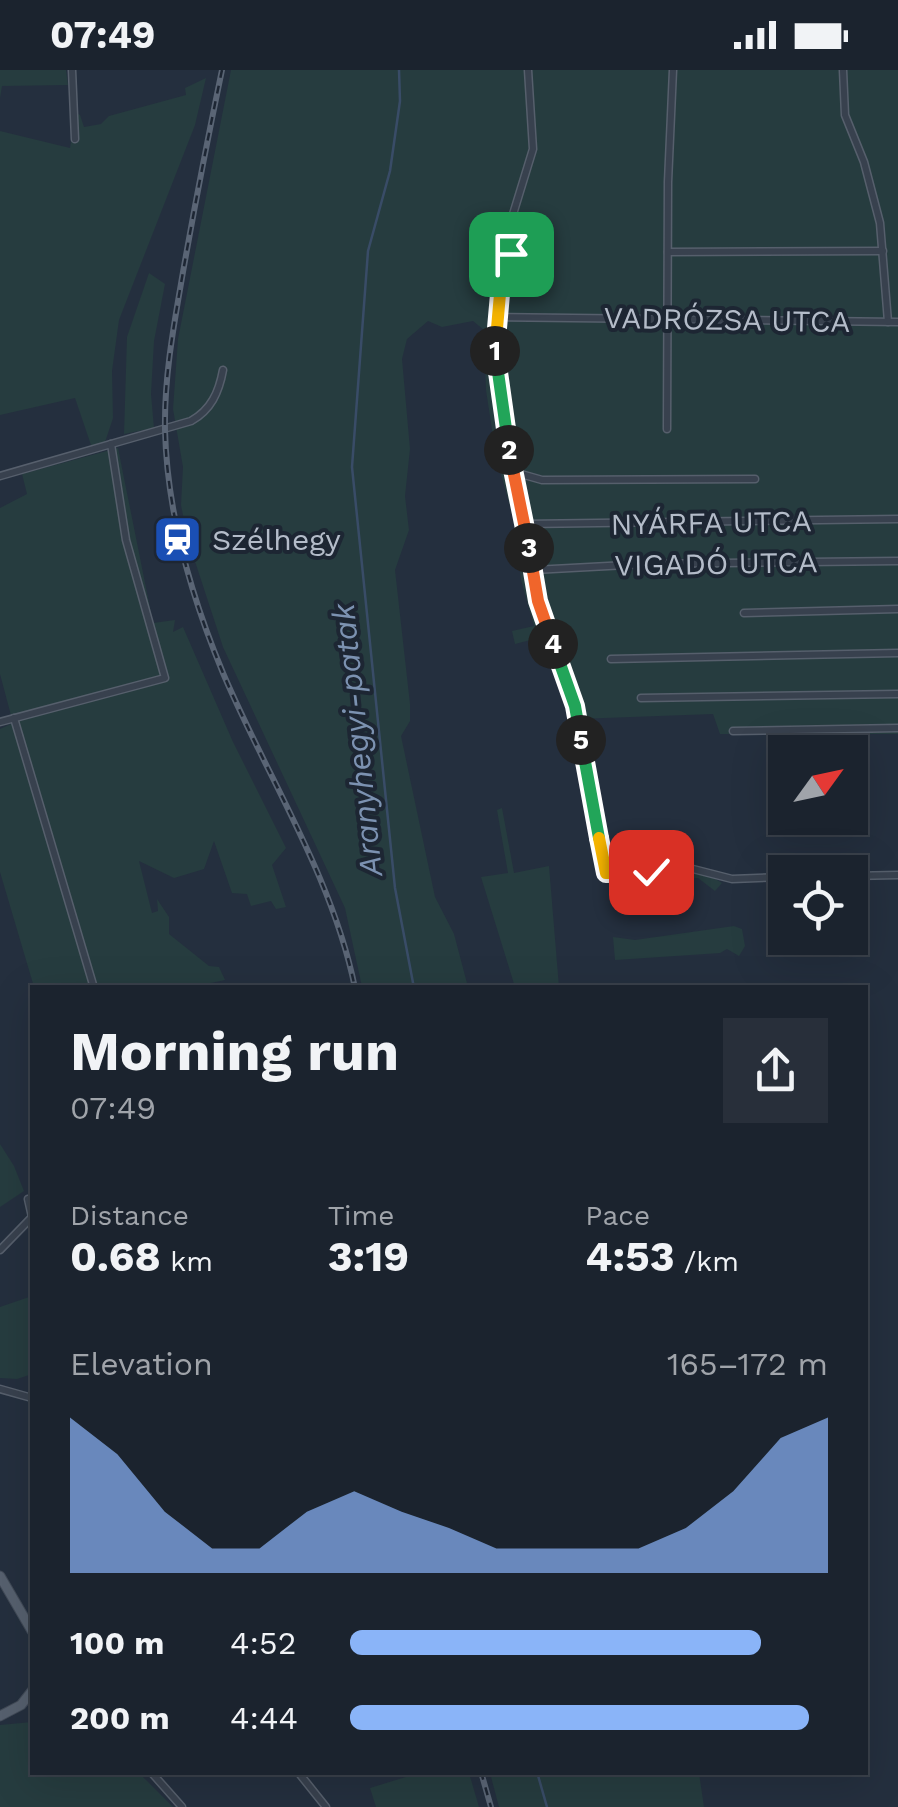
<!DOCTYPE html>
<meta charset="utf-8">
<style>
body{margin:0;font-family:"Work Sans",sans-serif;background:#282f3a;color:#f1f3f6;height:100vh;display:flex;flex-direction:column;font-size:38px;white-space:nowrap}
*{box-sizing:border-box;margin:0}
p{font-size:32px;color:#a0a4aa}
.icon{flex:none;width:55px;height:55px;fill:none;stroke:currentColor;stroke-width:2;stroke-linecap:round;stroke-linejoin:round}
.map{position:relative;flex:1;overflow:hidden}
.details{position:absolute;left:30px;top:915px;width:838px;height:790px;display:flex;flex-direction:column;background:#1b232e;border-radius:0px;box-shadow:0 10px 40px #0002,0 0 0 2px #39404a}
.details>*{flex:none}
.needle{width:65px;rotate:57deg}
.buttons{position:absolute;left:768px;top:665px;display:grid;gap:20px}
.buttons a{display:grid;place-items:center;width:100px;height:100px;border-radius:0px;background:#1b232e;box-shadow:0 10px 40px #0002,0 0 0 2px #39404a;font-size:50px}
.pin{position:absolute;display:grid;place-items:center;width:85px;height:85px;color:#fff;margin:-42px;border-radius:20px;box-shadow:0 5px 15px #0006}
.km{position:absolute;width:50px;height:50px;margin:-25px;border-radius:50%;background:#222;color:#fff;font-size:28px;line-height:50px;text-align:center}
.round{display:grid;place-items:center;flex:none;width:105px;height:105px;border-radius:0px;background:#282f3a}
.headline{display:flex;align-items:center;justify-content:space-between;height:170px;padding:0 40px}
h1{font-size:55px;font-weight:700;line-height:75px}
.stats{display:grid;grid-template-columns:repeat(3,1fr);gap:15px;height:170px;padding:10px 40px}
.stats div{display:grid;align-content:center}
.stats b{font-size:42px;font-weight:700}
.stats small{font-size:28px;font-weight:400}
.stats p{font-size:28px}
.chart{height:280px;padding:20px 40px}
.chart p{display:flex;justify-content:space-between}
.chart svg{width:100%;height:180px;margin-top:10px;fill:#8ab4f8;opacity:.7}
ul{padding:0 40px;list-style:none;font-size:32px}
li{display:grid;grid-template-columns:160px 120px 1fr;align-items:center;height:75px}
li i{height:25px;border-radius:12px;background:#8ab4f8}
.status{display:flex;justify-content:space-between;align-items:center;height:70px;padding:0 50px;background:#1b232e;direction:ltr}
.status svg{height:28px;fill:currentColor}
.map>svg:first-child{display:block}
</style>
<div class="status"><b>07:49</b><svg viewBox="0 0 49 12"><path d="M0 12V9h3v3zM5 12V6h3v6zM10 12V3h3v9zM15 12V0h3v12zM26 1h20v11H26zM47 4h2v5h-2z"/></svg></div>
<div class="map">
<svg width="898" height="1737" viewBox="0 0 898 1737">
<rect width="100%" height="100%" fill="#242f3e"/>
<!-- green -->
<g fill="#263c3f">
<path d="M0,0H66L68,15L2,16L0,28Z"/>
<path d="M231,0H898V664H720L713,644L577,649L550,565L515,574L512,561L534,556L521,510L514,451L496,386L486,320L484,260L473,251L442,257L428,251L407,269L402,289L410,379L405,426L409,460L395,500L410,634V651L401,666L435,827L454,864L468,917H362L345,838L223,577L188,470L181,435L183,397L173,339L178,269Z"/>
<path d="M206,8L195,55L119,250L112,301L113,348L104,375L92,378L75,328L0,345V61L70,78L76,43L80,45L84,57L101,54L109,46L186,25L185,18Z"/>
<path d="M149,203L165,214L154,271L151,324L154,358L124,364L127,267Z"/>
<path d="M118,378L153,553L175,550L173,562L183,557L233,672L286,778L272,795L286,837L276,839L271,831L251,836L247,824L232,823L214,771L204,799L174,808L139,791L152,843L158,841L157,829L169,847V864L209,896L219,897L225,910L206,914L205,918L34,917L0,802V659L13,653L0,604V438L27,424L22,404Z"/>
<path d="M502,738L514,803L549,796L559,917H515L481,807L508,803L497,740Z"/>
<path d="M606,803L707,804L722,813L715,821L698,808L615,810L606,807Z"/>
<path d="M734,856L742,859L745,876L739,886L727,879L720,883L615,890L613,867L635,870Z"/>
<path d="M0,1074L14,1096L24,1121L0,1137Z"/>
<path d="M32,1226V1304L17,1309L0,1308V1237Z"/>
<path d="M32,1652V1702L139,1703L173,1737H0V1655Z"/>
<path d="M409,1703H469L479,1737H376L370,1718L409,1706Z"/>
<path d="M490,1703H699L704,1737H499Z"/>
</g>
<g fill="none" stroke-linecap="round" stroke-linejoin="round">
<!-- stream -->
<g stroke="#394c67" stroke-width="2.5">
<path d="M399,0L400,31L390,101L368,181L352,397L395,818L414,918"/>
<path d="M537,1702L547,1737"/>
</g>
<defs>
<g id="minor">
<path d="M72,0L75,69"/>
<path d="M528,0L533,79L510,154L511,184L496,247V299L539,531L575,636L606,803L693,799L732,809L785,807"/>
<path d="M843,0L845,45L864,92L880,153L888,252"/>
<path d="M668,182L883,181"/>
<path d="M496,247L898,252"/>
<path d="M667,359L668,112L673,0"/>
<path d="M514,402L542,410L755,409"/>
<path d="M0,406L191,351C211,340 219,322 223,300"/>
<path d="M524,454L898,449"/>
<path d="M534,500L645,494L898,491"/>
<path d="M744,543L898,539"/>
<path d="M611,589L898,583"/>
<path d="M641,628L898,624"/>
<path d="M14,648L94,918"/>
<path d="M0,652L165,608L126,470L111,374"/>
<path d="M733,661L898,658"/>
<path d="M850,806L898,805"/>
<path d="M0,1180L32,1147L28,1129"/>
<path d="M0,1319L32,1328"/>
<path d="M151,1702L182,1737"/>
<path d="M298,1702L326,1737"/>
</g>
<g id="major">
<path d="M0,1506L32,1561"/>
<path d="M0,1646L21,1635L32,1621"/>
</g>
</defs>
<!-- minor casing -->
<use href="#minor" stroke="#565f6c" stroke-width="9"/>
<!-- major casing -->
<use href="#major" stroke="#414a57" stroke-width="11"/>
<!-- minor -->
<use href="#minor" stroke="#38414e" stroke-width="6"/>
<!-- major -->
<use href="#major" stroke="#56606e" stroke-width="9"/>
<defs>
<g id="rail">
<path d="M222,0C208,67 195,134 183,202C174,254 164,307 165,360C167,443 191,526 223,603C267,707 332,805 355,918"/>
<path d="M481,1702L491,1737"/>
</g>
</defs>
<!-- rail casing -->
<use href="#rail" stroke="#5a6575" stroke-width="6"/>
<!-- rail -->
<use href="#rail" stroke="#1d2633" stroke-width="2.5" stroke-dasharray="8" stroke-linecap="butt"/>
</g>
<g fill="none" stroke-linecap="round" stroke-linejoin="round">
<defs>
<path id="split-1" d="M495,281L500,224L511,184"/>
<path id="split-2" d="M495,281L509,380"/>
<path id="split-3" d="M509,380L529,478"/>
<path id="split-4" d="M529,478L538,531L553,574"/>
<path id="split-5" d="M553,574L575,636L581,670"/>
<path id="split-6" d="M581,670L599,768"/>
<path id="split-7" d="M599,768L606,803L651,802"/>
</defs>
<!-- split-1 casing -->
<use href="#split-1" stroke="#fff" stroke-width="20"/>
<!-- split-2 casing -->
<use href="#split-2" stroke="#fff" stroke-width="20"/>
<!-- split-3 casing -->
<use href="#split-3" stroke="#fff" stroke-width="20"/>
<!-- split-4 casing -->
<use href="#split-4" stroke="#fff" stroke-width="20"/>
<!-- split-5 casing -->
<use href="#split-5" stroke="#fff" stroke-width="20"/>
<!-- split-6 casing -->
<use href="#split-6" stroke="#fff" stroke-width="20"/>
<!-- split-7 casing -->
<use href="#split-7" stroke="#fff" stroke-width="20"/>
<!-- split-1 -->
<use href="#split-1" stroke="#f5b400" stroke-width="12"/>
<!-- split-2 -->
<use href="#split-2" stroke="#22a559" stroke-width="12"/>
<!-- split-3 -->
<use href="#split-3" stroke="#f0652b" stroke-width="12"/>
<!-- split-4 -->
<use href="#split-4" stroke="#f0652b" stroke-width="12"/>
<!-- split-5 -->
<use href="#split-5" stroke="#22a559" stroke-width="12"/>
<!-- split-6 -->
<use href="#split-6" stroke="#22a559" stroke-width="12"/>
<!-- split-7 -->
<use href="#split-7" stroke="#f5b400" stroke-width="12"/>
</g>
<!-- icons -->
<defs>
<symbol id="station-square" viewBox="-11 -11 22 22"><rect x="-9" y="-9" width="18" height="18" rx="4" fill="#1a4fb4" stroke="#1d2633"/><path d="M-3-6H3Q5-6 5-4V2Q5 4 3 4L4.5 6H3L1.5 4h-3L-3 6H-4.5L-3 4Q-5 4-5 2V-4Q-5-6-3-6ZM-3.5-4v3h7v-3ZM-3.5 1v1.5H-2V1ZM2 1v1.5H3.5V1Z" fill="#fff"/></symbol>
</defs>
<g fill-rule="evenodd">
<use href="#station-square" x="150" y="442" width="55" height="55"/>
</g>
<g text-anchor="middle" stroke-width="8" stroke-linejoin="round" paint-order="stroke">
<!-- street labels -->
<g font-size="30" fill="#b4bcc9" stroke="#1d2633">
<text transform="translate(727 250) rotate(1)" y="10">VADRÓZSA UTCA</text>
<text transform="translate(711 453) rotate(-1)" y="10">NYÁRFA UTCA</text>
<text transform="translate(716 494) rotate(-1)" y="10">VIGADÓ UTCA</text>
</g>
<!-- poi labels -->
<g font-size="30" fill="#b4bcc9" stroke="#1d2633" text-anchor="start">
<text x="212" y="480">Szélhegy</text>
</g>
<!-- water labels -->
<g font-size="32" font-style="italic" fill="#7c92b1" stroke="#1d2633">
<text transform="translate(357 670) rotate(-96)" y="11">Aranyhegyi-patak</text>
</g>
</g>
</svg>
<div class="buttons">
<a><svg class="needle" viewBox="-14 -14 28 28"><path d="M0-13l5 13h-10z" fill="#e53935"/><path d="M0 13l5-13h-10z" fill="#a0a4aa"/></svg></a>
<a><svg class="icon" aria-label="locate" viewBox="0 0 24 24"><circle cx="12" cy="12" r="6"/><path d="M12 2v4M12 18v4M2 12h4M18 12h4"/></svg></a>
</div>
<div class="pin" style="left:511px;top:184px;background:#1e9e55"><svg class="icon" aria-label="arrive" viewBox="0 0 24 24"><path d="M6 21V4h12l-3 4 3 4H6"/></svg></div>
<div class="pin" style="left:651px;top:802px;background:#d93025"><svg class="icon" aria-label="check" viewBox="0 0 24 24"><path d="M5 12l5 5 9-10"/></svg></div>
<b class="km" style="left:495px;top:281px">1</b>
<b class="km" style="left:509px;top:380px">2</b>
<b class="km" style="left:529px;top:478px">3</b>
<b class="km" style="left:553px;top:574px">4</b>
<b class="km" style="left:581px;top:670px">5</b>
<section class="details">
<div class="headline"><div><h1>Morning run</h1><p>07:49</p></div><a class="round"><svg class="icon" aria-label="share" viewBox="0 0 24 24"><path d="M12 15V3M7 8l5-5 5 5M5 13v7h14v-7"/></svg></a></div>
<div class="stats">
<div><p>Distance</p><b>0.68<small> km</small></b></div>
<div><p>Time</p><b>3:19</b></div>
<div><p>Pace</p><b>4:53<small> /km</small></b></div>
</div>
<div class="chart"><p><span>Elevation</span>165–172 m</p>
<svg viewBox="0 0 160 44" preserveAspectRatio="none"><path d="M0 44V6L10 15L20 29L30 38L40 38L50 29L60 24L70 29L80 33L90 38L100 38L110 38L120 38L130 33L140 24L150 11L160 6V44z"/></svg>
</div>
<ul>
<li><b>100 m</b>4:52<i style="width:86%"></i></li>
<li><b>200 m</b>4:44<i style="width:96%"></i></li>
</ul>
</section>
</div>
